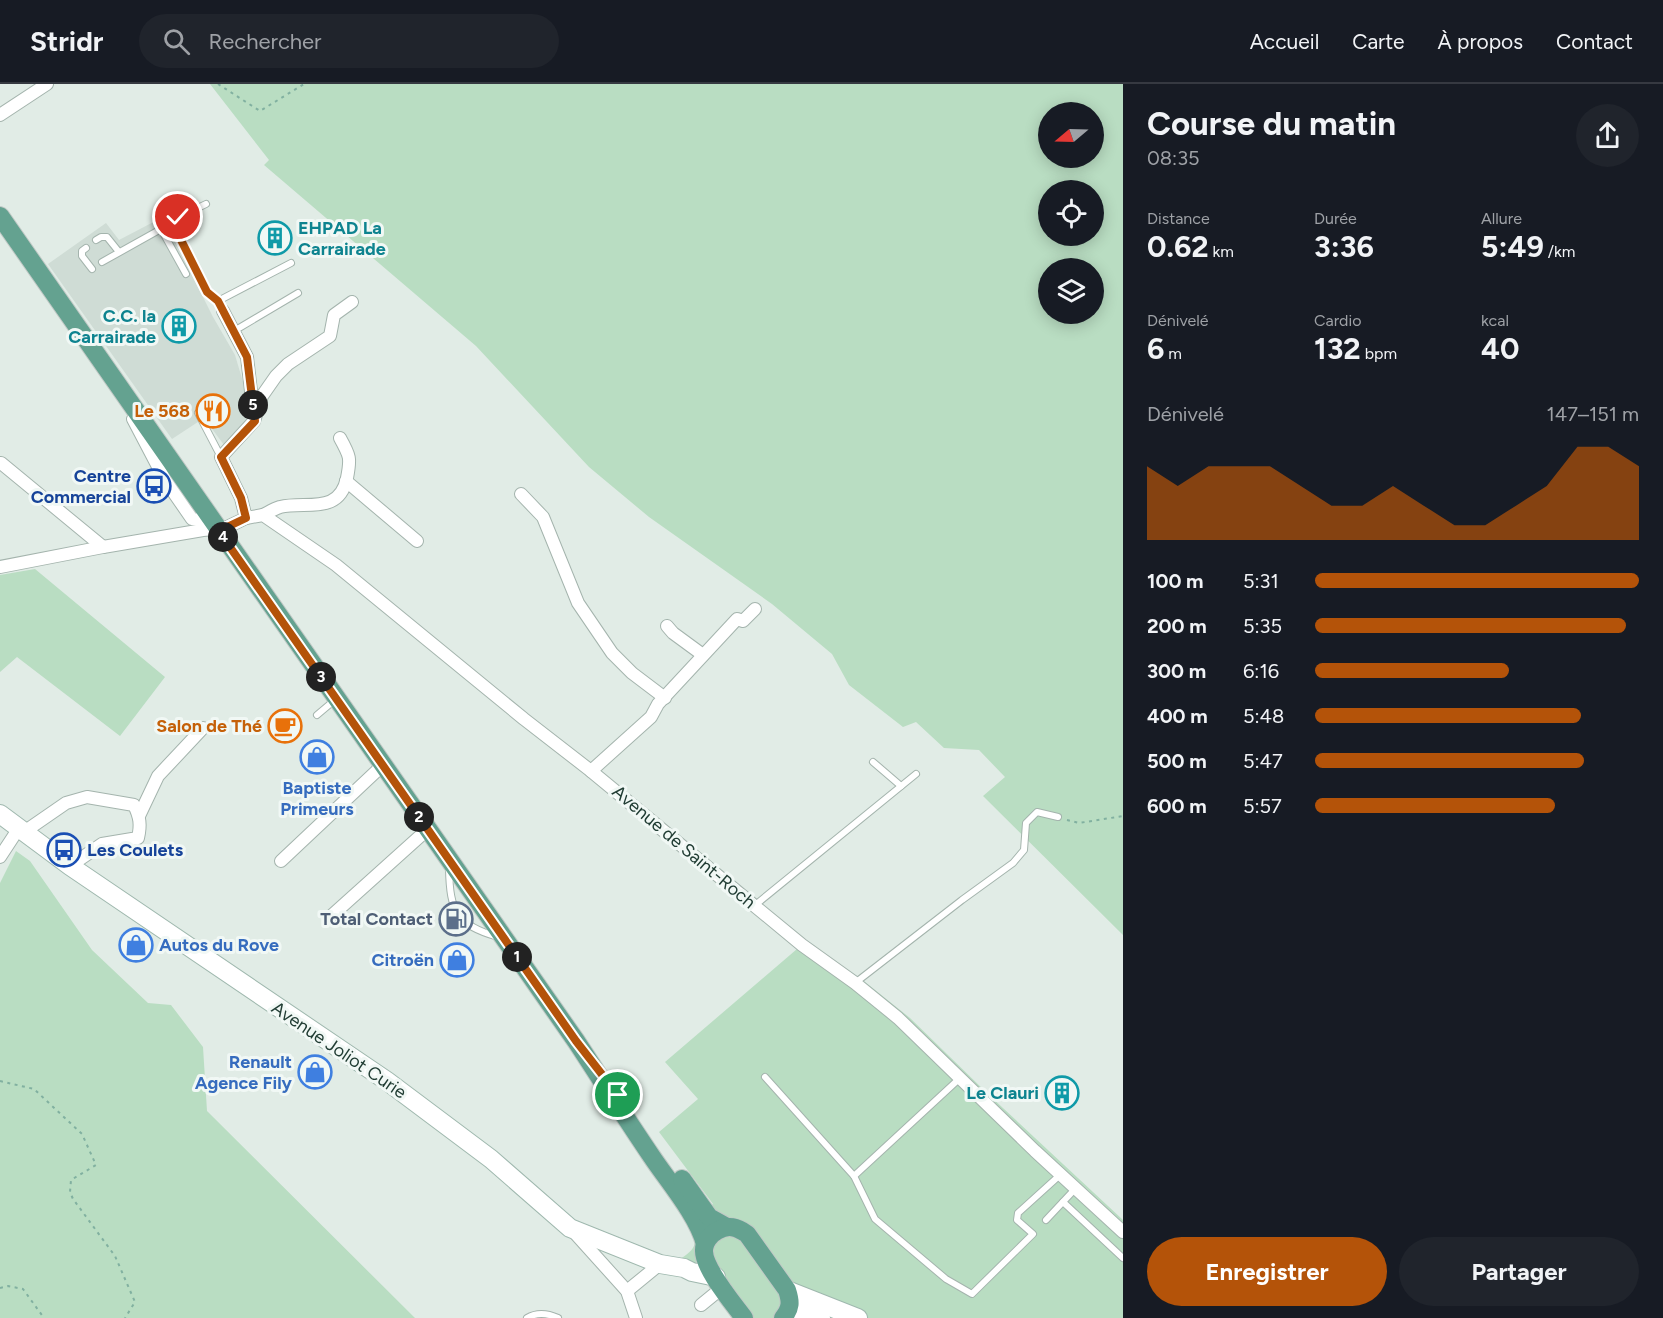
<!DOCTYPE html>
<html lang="fr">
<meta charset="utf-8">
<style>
body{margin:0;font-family:Figtree,sans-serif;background:#20242c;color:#f1f3f6;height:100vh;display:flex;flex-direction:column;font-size:22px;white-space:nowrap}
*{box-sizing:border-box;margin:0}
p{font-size:20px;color:#9ea1a6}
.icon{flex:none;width:33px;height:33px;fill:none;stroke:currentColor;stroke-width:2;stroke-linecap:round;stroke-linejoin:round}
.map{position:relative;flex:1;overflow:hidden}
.sheet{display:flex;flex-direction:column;background:#171b24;width:540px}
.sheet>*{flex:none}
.needle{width:39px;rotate:251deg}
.fabs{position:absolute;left:1038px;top:18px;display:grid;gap:12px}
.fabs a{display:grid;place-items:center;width:66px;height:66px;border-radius:50%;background:#171b24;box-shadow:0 3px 15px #0003;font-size:30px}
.pin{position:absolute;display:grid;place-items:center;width:51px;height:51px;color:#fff;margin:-26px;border:3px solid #fff;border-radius:50%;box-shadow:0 2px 6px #0007}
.km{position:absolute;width:30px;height:30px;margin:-15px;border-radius:50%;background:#222;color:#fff;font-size:16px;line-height:30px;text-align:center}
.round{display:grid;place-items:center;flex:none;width:63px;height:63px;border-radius:32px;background:#20242c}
.summary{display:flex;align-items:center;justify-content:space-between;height:102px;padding:0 24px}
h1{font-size:33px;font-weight:700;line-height:45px}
.metrics{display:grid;grid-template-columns:repeat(3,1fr);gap:9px;height:102px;padding:6px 24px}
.metrics div{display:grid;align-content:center}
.metrics b{font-size:30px;font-weight:700}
.metrics small{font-size:16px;font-weight:400}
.metrics p{font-size:16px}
.chart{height:168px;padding:12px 24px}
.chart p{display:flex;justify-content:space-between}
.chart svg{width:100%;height:108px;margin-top:6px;fill:#b45309;opacity:.7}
.primary-button{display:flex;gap:12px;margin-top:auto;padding:12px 24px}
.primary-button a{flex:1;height:69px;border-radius:36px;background:#b45309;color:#fff;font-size:24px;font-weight:700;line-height:69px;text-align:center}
.primary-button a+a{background:#20242c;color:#f1f3f6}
ul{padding:0 24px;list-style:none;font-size:20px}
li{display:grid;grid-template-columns:96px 72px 1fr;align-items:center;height:45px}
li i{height:15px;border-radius:8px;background:#b45309}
header{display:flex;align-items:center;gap:36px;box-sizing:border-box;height:84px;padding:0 30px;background:#171b24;border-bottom:2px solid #363941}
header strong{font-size:28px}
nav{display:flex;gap:33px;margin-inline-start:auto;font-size:21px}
.search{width:420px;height:54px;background:#20242c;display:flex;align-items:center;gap:15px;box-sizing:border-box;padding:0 21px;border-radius:33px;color:#9ea1a6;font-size:22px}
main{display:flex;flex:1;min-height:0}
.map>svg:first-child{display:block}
</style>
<header>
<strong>Stridr</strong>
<div class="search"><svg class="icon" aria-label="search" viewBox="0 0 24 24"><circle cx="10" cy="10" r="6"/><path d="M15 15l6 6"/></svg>Rechercher</div>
<nav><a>Accueil</a><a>Carte</a><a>À propos</a><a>Contact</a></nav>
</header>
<main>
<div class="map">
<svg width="1123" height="1234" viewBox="0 0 1123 1234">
<rect width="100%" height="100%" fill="#e1ece6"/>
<!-- built -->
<path fill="#cfdcd5" d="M163,133L213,233L235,271L246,308L248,335L227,365L204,334L172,355L48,180L106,139L119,156Z"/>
<!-- green -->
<g fill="#b9ddc2" fill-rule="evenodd">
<path d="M210,0H1123V851L983,712L1005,693L979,666L944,664L916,638L903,643L849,601L832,570L772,520L649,433L589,383L476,262L264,81L269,76ZM1048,28H1094V74H1048ZM1048,106H1094V152H1048ZM1048,184H1094V230H1048Z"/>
<path d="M35,485L165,593L120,652L17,573L0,588V491Z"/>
<path d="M16,767L30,777L92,866L148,919L171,921L203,963L207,1027L415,1234H0V799Z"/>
<path d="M804,859L860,894L910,934L989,1011L1123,1136V1234H735L708,1198L680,1175C698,1164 699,1156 687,1140L713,1120L659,1048L698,1015L665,978Z"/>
</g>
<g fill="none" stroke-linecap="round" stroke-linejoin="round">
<defs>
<g id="lane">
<path d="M206,120L179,133L174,139L207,208L218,217L223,227"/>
<path d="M96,156L101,153H107L119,168"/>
<path d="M86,164L82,167V172L92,185"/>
<path d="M102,178L161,145L186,190"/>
<path d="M218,217L291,179"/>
<path d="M234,247L298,209"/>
<path d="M198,329L221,373"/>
<path d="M317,631L336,615"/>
<path d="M873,678L901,702"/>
<path d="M449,785C450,827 456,841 498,853"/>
<path d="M754,822L916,690"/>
<path d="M855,899L962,816L1013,779L1024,766L1026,739L1037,728L1058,733"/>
<path d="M765,993L854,1092L875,1135L946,1195L972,1210L1033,1150L1017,1136L1018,1129L1060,1091"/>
<path d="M854,1092L959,995"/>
<path d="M1063,1118L1123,1174"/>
<path d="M1046,1136L1075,1105"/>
<path d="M527,1234C537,1228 547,1229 558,1234"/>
</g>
<g id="street">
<path d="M0,31L47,0"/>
<path d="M223,227L247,273L254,333"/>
<path d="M133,335L165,396L192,435L212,437"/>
<path d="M1,379L103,463"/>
<path d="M346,397L417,457"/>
<path d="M521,410L543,433L578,519L612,569L632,589L665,614"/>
<path d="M263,431C269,428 274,425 280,423C307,417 339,431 347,394C351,374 350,372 340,354"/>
<path d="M246,434L241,414L221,373L254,337L262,312L276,292L288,280L330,252L334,231L352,218"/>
<path d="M0,483L103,463L203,446L225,444L246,434L263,431L336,481L524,635L591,687L802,861L855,899L898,934L1035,1067L1123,1148"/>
<path d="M667,542L673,549L703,571"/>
<path d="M591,687L651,633L658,620L737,535L743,537L755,525"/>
<path d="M139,732L158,692L203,644"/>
<path d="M24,748L66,719L87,713L134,721C140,733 141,741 138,754L102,760L70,782"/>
<path d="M0,773L19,744"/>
<path d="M281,777L383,681"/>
<path d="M329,834L428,745"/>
<path d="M573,1147L627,1207L636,1234"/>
<path d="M627,1207L660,1180"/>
<path d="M701,1221L723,1203"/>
</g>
<g id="secondary">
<path d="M0,730L70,782L387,997L491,1075L570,1144L660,1180L684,1184L692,1188L716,1193"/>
<path d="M787,1206L858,1234"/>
<path d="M789,1226L821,1234"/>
</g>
<g id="primary">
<path d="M0,132L576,957C601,995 626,1035 652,1073C668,1097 698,1132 705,1160"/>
<path d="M682,1095L709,1133L727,1143"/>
<path d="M744,1234C733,1219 703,1184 704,1166C704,1158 711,1150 717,1147C728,1140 737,1143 747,1150L787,1206C791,1218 791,1224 783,1234"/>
</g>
</defs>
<!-- lane casing -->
<use href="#lane" stroke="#a4b4ad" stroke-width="8"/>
<!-- street casing -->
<use href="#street" stroke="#a4b4ad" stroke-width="14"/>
<!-- secondary casing -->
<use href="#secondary" stroke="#9fb8ae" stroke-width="20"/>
<!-- primary casing -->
<use href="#primary" stroke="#c1c9c6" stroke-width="20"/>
<!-- path -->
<g stroke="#81b0a0" stroke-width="2" stroke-dasharray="3 4.5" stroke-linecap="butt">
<path d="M218,0L260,27L304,0"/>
<path d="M1067,736L1079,739L1123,732"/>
<path d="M0,997L34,1005L82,1050L96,1081L71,1096L70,1108L73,1115L115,1172L135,1218L125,1234"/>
<path d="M0,1204L8,1202L23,1205L44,1234"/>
</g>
<!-- lane -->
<use href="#lane" stroke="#fff" stroke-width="6"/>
<!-- street -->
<use href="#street" stroke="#fff" stroke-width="12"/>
<!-- secondary -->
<use href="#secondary" stroke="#fff" stroke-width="18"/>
<!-- primary -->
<use href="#primary" stroke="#64a290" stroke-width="18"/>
</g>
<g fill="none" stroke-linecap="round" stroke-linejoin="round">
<defs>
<path id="route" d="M178,133L174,139L175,144L207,208L218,217L247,273L255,337L221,373L241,414L246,434L225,444L218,446L576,957L618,1011"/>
</defs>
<!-- route casing -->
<use href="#route" stroke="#fff" stroke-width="12"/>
<!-- route -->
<use href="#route" stroke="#b45309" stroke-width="8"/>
</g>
<!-- icons -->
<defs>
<symbol id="building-ring" viewBox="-11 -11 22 22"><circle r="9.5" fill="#f1f8f5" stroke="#0f9aa8" stroke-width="1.5"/><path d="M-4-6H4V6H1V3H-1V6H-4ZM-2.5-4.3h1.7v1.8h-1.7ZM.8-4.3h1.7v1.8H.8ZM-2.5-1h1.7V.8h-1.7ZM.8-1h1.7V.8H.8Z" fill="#0f9aa8"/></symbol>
<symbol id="restaurant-ring" viewBox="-11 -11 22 22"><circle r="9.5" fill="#f1f8f5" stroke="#e8710a" stroke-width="1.5"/><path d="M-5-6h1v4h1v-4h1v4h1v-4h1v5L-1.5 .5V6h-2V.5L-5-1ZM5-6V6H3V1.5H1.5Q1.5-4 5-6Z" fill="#e8710a"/></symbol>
<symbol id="bus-ring" viewBox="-11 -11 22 22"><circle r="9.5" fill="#f1f8f5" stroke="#1a4fb4" stroke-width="1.5"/><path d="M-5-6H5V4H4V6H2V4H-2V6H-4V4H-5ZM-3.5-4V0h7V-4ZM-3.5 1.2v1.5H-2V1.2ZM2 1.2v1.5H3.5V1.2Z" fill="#1a4fb4"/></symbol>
<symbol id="cafe-ring" viewBox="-11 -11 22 22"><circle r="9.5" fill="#f1f8f5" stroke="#e8710a" stroke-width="1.5"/><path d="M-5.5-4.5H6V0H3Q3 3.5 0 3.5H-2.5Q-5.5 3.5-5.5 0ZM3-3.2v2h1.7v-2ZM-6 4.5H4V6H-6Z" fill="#e8710a"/></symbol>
<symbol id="shop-ring" viewBox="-11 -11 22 22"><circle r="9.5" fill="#f1f8f5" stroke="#3f7fe0" stroke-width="1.5"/><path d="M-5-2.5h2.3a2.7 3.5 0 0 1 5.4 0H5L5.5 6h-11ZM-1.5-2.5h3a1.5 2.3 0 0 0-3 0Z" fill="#3f7fe0"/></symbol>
<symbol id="fuel-ring" viewBox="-11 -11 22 22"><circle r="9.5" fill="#f1f8f5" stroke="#5c6f8a" stroke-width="1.5"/><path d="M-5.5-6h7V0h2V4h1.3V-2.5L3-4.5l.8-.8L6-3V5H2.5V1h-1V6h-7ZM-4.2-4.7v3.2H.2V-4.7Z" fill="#5c6f8a"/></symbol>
</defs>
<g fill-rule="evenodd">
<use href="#building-ring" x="256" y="135" width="38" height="38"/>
<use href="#building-ring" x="160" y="223" width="38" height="38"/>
<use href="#restaurant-ring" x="194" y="308" width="38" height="38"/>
<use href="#bus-ring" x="135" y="383" width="38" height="38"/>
<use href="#cafe-ring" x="266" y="623" width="38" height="38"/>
<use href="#shop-ring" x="298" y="654" width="38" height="38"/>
<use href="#bus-ring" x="45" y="747" width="38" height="38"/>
<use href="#fuel-ring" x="437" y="816" width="38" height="38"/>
<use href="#shop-ring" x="117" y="842" width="38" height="38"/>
<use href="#shop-ring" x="438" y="857" width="38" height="38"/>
<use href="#shop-ring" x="296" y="969" width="38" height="38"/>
<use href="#building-ring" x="1043" y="990" width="38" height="38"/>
</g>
<g text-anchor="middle" stroke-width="6" stroke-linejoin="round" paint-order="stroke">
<!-- culture labels -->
<g font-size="18" font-weight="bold" fill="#0d838f" stroke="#f1f8f5" text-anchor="end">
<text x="298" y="150" text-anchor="start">EHPAD La<tspan x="298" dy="21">Carrairade</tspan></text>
<text x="156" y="238">C.C. la<tspan x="156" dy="21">Carrairade</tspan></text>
<text x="1039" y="1015">Le Clauri</text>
</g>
<!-- food labels -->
<g font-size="18" font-weight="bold" fill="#c56008" stroke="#f1f8f5" text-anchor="end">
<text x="190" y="333">Le 568</text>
<text x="262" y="648">Salon de Thé</text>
</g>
<!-- transit labels -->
<g font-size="18" font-weight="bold" fill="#164399" stroke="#f1f8f5" text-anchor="end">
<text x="131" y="398">Centre<tspan x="131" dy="21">Commercial</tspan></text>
<text x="87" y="772" text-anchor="start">Les Coulets</text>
</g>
<!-- shop labels -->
<g font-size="18" font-weight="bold" fill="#366cbe" stroke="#f1f8f5" text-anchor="end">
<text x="317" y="710" text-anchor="middle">Baptiste<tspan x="317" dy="21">Primeurs</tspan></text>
<text x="159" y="867" text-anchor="start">Autos du Rove</text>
<text x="434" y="882">Citroën</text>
<text x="292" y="984">Renault<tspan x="292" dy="21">Agence Fily</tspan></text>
</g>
<!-- street labels -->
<g font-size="18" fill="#213d34" stroke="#f1f8f5">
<text transform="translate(684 763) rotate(40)" y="6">Avenue de Saint-Roch</text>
<text transform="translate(339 966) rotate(34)" y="6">Avenue Joliot Curie</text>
</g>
<!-- service labels -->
<g font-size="18" font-weight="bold" fill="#4e5e75" stroke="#f1f8f5" text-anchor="end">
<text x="433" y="841">Total Contact</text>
</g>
</g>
</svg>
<div class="fabs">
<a><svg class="needle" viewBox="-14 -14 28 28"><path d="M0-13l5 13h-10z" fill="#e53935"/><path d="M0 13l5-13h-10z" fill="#9ea1a6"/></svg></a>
<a><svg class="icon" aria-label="locate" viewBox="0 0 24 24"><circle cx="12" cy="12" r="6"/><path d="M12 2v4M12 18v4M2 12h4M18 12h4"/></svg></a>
<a><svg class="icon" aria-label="layers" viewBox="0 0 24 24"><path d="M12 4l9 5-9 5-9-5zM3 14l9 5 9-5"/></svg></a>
</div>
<div class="pin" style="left:618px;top:1011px;background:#1e9e55"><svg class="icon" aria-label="arrive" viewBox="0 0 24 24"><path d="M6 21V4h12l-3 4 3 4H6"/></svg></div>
<div class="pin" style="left:178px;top:133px;background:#d93025"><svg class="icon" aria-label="check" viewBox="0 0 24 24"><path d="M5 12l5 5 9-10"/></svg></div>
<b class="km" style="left:517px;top:873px">1</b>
<b class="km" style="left:419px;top:733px">2</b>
<b class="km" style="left:321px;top:593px">3</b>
<b class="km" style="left:223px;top:453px">4</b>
<b class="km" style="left:253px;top:321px">5</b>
</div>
<section class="sheet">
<div class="summary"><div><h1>Course du matin</h1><p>08:35</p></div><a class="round"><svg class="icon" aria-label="share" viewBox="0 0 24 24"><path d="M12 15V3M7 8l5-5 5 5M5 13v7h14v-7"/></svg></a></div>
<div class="metrics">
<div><p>Distance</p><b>0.62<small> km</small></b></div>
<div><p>Durée</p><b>3:36</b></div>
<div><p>Allure</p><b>5:49<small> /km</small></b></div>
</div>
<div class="metrics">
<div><p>Dénivelé</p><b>6<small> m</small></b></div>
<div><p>Cardio</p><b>132<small> bpm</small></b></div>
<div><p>kcal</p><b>40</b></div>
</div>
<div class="chart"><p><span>Dénivelé</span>147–151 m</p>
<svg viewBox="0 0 160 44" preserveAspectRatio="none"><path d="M0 44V14L10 22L20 14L30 14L40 14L50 22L60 30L70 30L80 22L90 30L100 38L110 38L120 30L130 22L140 6L150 6L160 14V44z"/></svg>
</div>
<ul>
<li><b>100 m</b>5:31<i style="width:100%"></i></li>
<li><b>200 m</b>5:35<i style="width:96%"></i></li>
<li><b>300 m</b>6:16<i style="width:60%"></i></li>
<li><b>400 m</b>5:48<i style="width:82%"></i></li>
<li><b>500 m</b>5:47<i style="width:83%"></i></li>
<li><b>600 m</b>5:57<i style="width:74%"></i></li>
</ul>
<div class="primary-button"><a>Enregistrer</a><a>Partager</a></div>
</section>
</main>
